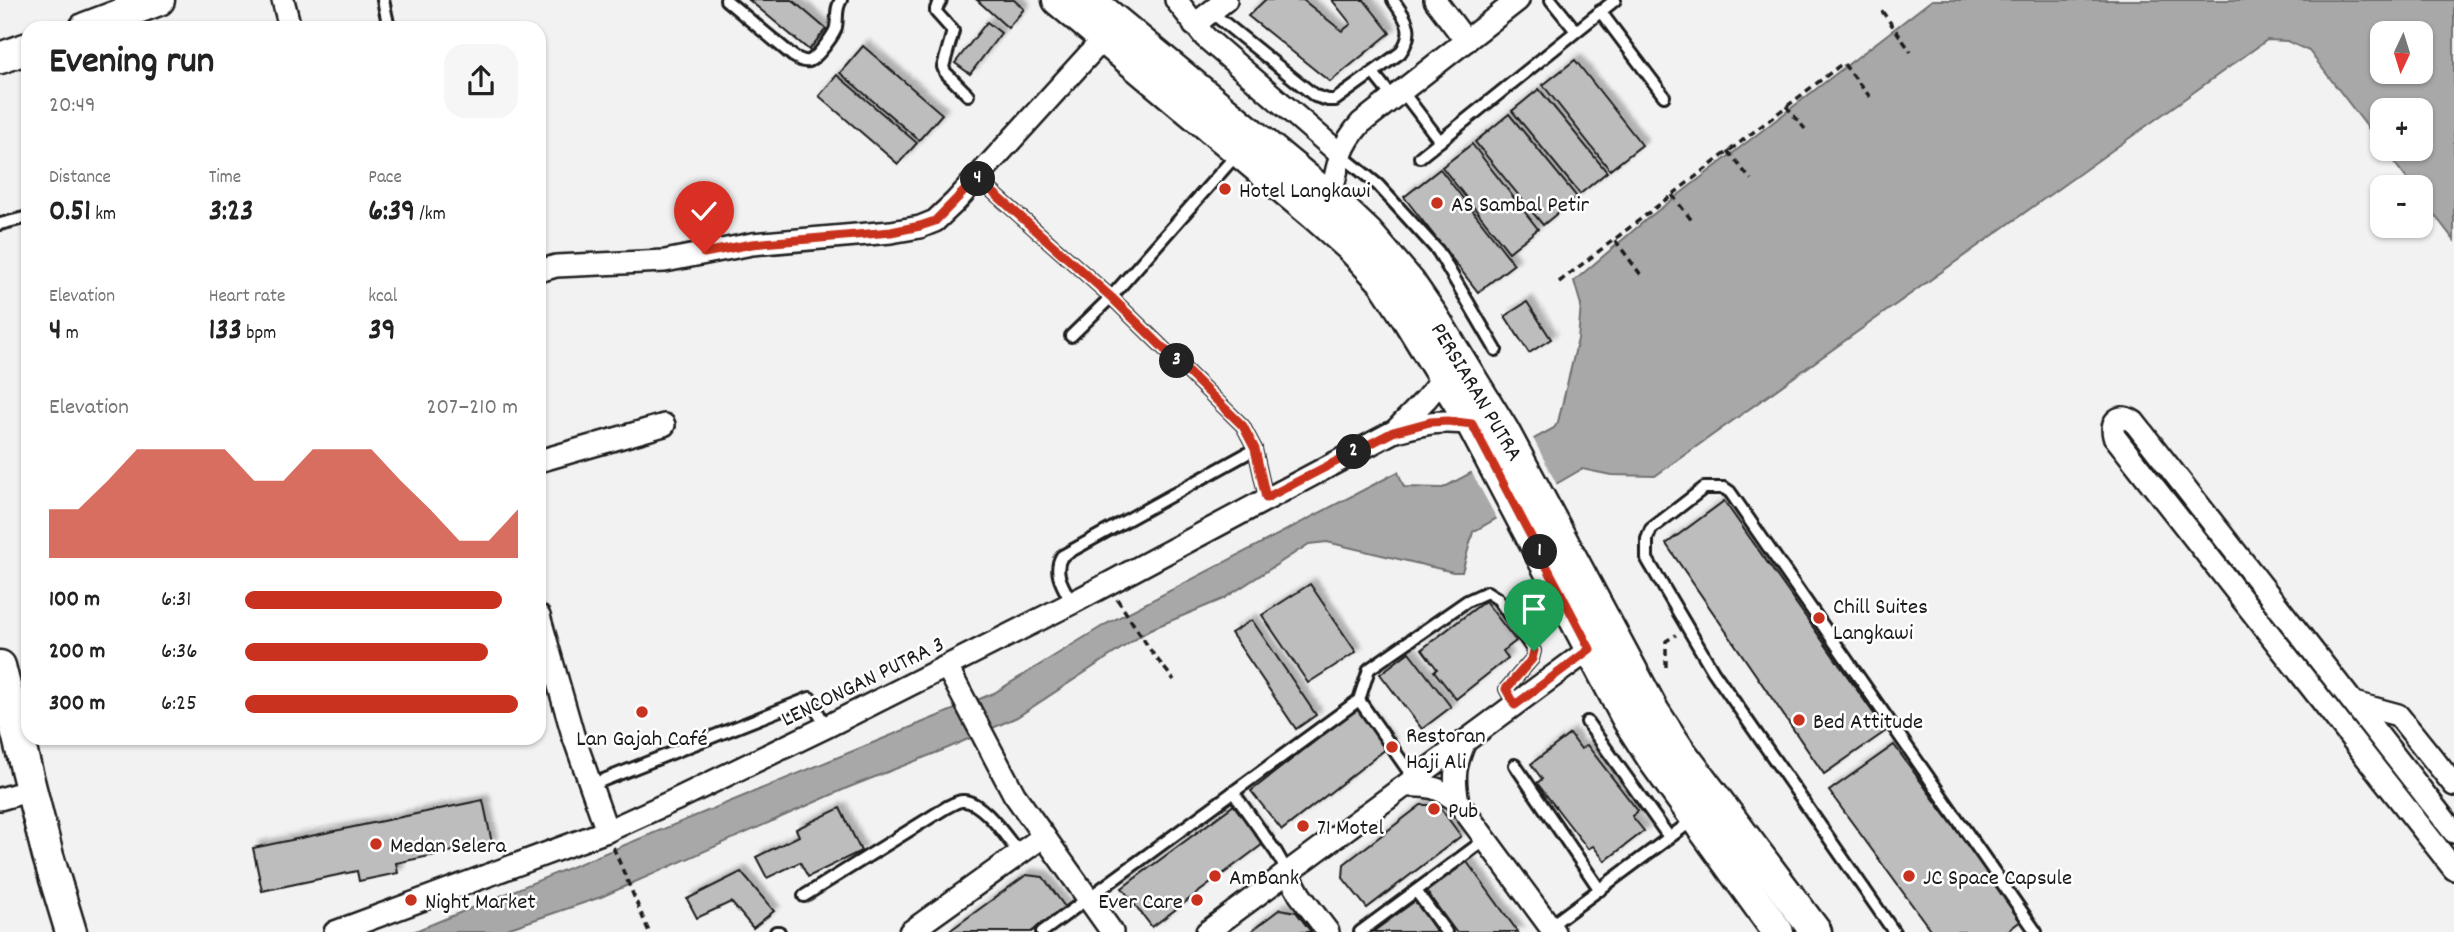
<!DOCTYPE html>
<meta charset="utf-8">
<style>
body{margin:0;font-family:Dekko,sans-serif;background:#f6f6f6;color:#222;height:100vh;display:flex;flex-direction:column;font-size:26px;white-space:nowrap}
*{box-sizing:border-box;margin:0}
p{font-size:23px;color:#767676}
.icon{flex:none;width:38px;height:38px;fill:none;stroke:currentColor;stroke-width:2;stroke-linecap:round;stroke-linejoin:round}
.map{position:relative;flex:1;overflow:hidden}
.sheet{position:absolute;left:21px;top:21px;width:525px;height:724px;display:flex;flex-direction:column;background:#fff;border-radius:21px;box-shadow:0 2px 5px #0004}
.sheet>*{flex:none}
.needle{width:46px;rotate:184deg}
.fabs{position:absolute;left:2370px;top:21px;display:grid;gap:14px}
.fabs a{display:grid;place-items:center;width:63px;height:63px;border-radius:14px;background:#fff;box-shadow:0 2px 5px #0004;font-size:35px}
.pin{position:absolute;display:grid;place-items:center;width:60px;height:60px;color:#fff;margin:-72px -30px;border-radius:50% 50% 50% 0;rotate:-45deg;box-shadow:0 0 7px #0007}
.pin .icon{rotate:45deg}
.km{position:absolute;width:35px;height:35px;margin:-18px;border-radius:50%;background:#222;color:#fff;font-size:19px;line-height:35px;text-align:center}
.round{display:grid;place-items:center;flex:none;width:74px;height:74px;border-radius:21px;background:#f6f6f6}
.headline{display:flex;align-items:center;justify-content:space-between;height:119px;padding:0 28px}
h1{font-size:38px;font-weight:700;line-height:52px}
.metrics{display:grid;grid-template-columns:repeat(3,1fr);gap:10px;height:119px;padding:7px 28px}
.metrics div{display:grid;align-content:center}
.metrics b{font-size:30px;font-weight:700}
.metrics small{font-size:19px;font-weight:400}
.metrics p{font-size:19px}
.chart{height:196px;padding:14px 28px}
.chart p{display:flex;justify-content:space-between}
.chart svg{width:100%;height:126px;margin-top:7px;fill:#c8321e;opacity:.7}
ul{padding:0 28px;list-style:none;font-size:23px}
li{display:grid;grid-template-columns:112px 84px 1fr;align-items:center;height:52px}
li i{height:18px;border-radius:9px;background:#c8321e}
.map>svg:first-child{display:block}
</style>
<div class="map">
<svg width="2454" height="932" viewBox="0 0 2454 932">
<defs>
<filter id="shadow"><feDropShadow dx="5.5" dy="-5.5" stdDeviation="2" flood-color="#0004"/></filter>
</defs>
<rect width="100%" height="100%" fill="#f2f2f2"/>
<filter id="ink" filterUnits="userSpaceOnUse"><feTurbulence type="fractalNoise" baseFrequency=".0143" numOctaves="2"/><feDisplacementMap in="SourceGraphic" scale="14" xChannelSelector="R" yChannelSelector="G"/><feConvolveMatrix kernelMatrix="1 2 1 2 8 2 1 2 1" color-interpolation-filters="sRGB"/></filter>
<g filter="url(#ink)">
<!-- water -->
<path fill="#a8a8a8" stroke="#707070" stroke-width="2" fill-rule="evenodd" d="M1932,0H2454V240L2420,196V187H2413L2384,149H2420V110H2382V146L2309,51L2287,41L2267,40L1655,476L1611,475L1582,469L1473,532L1462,572H1453L1327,542L1309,544L1223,599L1151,629L1017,717L948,748L847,788L601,897L498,932H413L994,693L1106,624L1398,472L1404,487L1443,488L1554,428L1558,422L1578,339L1581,305L1574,281L1647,219ZM2382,33H2420V72H2382Z"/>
<!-- pier -->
<path fill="#f2f2f2" d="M1532,436L1558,487L1498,521L1470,469Z"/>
<!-- building -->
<g fill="#bdbdbd" stroke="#1c1c1c" stroke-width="2" filter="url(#shadow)">
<path d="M749,0H792L826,29L809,50Z"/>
<path d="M977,0H1014L1024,9L1008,28Z"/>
<path d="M1265,0H1303L1342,31L1351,24L1332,0H1364L1390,33L1330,82L1248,16Z"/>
<path d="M987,22L1001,33L970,74L955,63Z"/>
<path d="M863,46L942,114L919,140L840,73Z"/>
<path d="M1575,60L1642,145L1610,170L1543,85Z"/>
<path d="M837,75L917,143L898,164L819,96Z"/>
<path d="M1539,89L1607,172L1580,194L1512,111Z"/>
<path d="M1509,114L1577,197L1543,225L1475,142Z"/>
<path d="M1472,144L1538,229L1509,252L1442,167Z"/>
<path d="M1440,169L1514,264L1478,292L1404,197Z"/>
<path d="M1527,302L1551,339L1529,353L1505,316Z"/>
<path d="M1724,501L1886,731L1824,774L1666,544Z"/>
<path d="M1310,584L1356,652L1308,683L1262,615Z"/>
<path d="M1485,601L1516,641L1503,651L1508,658L1456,699L1434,671L1437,669L1422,649Z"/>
<path d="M1252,620L1316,715L1296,729L1231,633Z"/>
<path d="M1409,652L1451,707L1422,729L1380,674Z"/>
<path d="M1360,706L1391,745L1282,830L1251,791Z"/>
<path d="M1570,734L1581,749L1587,745L1638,811L1632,816L1644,831L1605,861L1593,846L1588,849L1537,783L1542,779L1531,764Z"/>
<path d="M1894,745L2022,920L2006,932H1932L1829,791Z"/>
<path d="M483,800L492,843L396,863L398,873L359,881L357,871L262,891L253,848Z"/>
<path d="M1238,802L1267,841L1152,927L1122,888Z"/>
<path d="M1421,805H1438L1461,836L1367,908L1343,878L1344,864Z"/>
<path d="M840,808L861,851L808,877L800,862L767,878L756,857L799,836L796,829Z"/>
<path d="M1467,862L1518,932H1456L1426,891Z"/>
<path d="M741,872L774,911L753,928L731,902L697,918L687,899Z"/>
<path d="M1026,875L1043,877L1065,907L1031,932H948Z"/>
<path d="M1415,901L1437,932H1375L1374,931Z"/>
<path d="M1280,909L1296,912L1311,932H1250Z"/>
</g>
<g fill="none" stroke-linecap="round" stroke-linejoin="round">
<defs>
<g id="lane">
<path d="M383,0L389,28"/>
<path d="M726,0L793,56C798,59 803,62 809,61C816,59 835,34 836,27C838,17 835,9 841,0"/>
<path d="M941,0L936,9V12L953,31L943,67L945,72L968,95"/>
<path d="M1551,0L1576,31"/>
<path d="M1600,11L1664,96"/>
<path d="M1211,12L1315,96L1328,100H1335L1400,53C1416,31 1407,20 1393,0"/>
<path d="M1373,73L1393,98"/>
<path d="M1402,91L1440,141"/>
<path d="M1340,154L1378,185L1438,251L1496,350"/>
<path d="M1420,157L1615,0"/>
<path d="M977,178L1111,297L1243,426L1255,449L1266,498"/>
<path d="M0,224L28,217"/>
<path d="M1071,336L1111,297L1237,154"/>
<path d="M1072,603C1064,588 1052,572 1062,556L1255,449"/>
<path d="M1359,700L1414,779"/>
<path d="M1587,722L1669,837"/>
<path d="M1515,765L1600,890"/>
<path d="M591,785L810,698L826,727"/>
<path d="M1233,792L1276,852L1288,873"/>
<path d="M1416,891L1446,932"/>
<path d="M804,896L947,807C951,805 958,801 962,801C982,799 1008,840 1019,853"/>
<path d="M1550,926L1693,820"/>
<path d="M776,932H779"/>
<path d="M1042,932L1359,700L1369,669L1467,601L1487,592L1498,599L1534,651L1532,659L1506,689L1515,705"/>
<path d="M1360,932L1486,839"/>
<path d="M1894,932L1713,671L1647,559V539L1651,529L1704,488H1724L1730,492L2036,932"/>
</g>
<g id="street">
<path d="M283,0L290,28"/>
<path d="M1176,0L1205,37L1340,154"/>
<path d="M1435,0L1466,41"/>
<path d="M1194,25L1226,0"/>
<path d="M1331,199C1337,167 1339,147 1361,123L1518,0"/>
<path d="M539,271L556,266L665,261L752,244L891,232L920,227L935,221L955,202L1103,39"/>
<path d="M1395,431L1426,399L1444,377"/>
<path d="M539,461L664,425"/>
<path d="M539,616L573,735L607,831"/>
<path d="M947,667L1014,794L1112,932"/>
<path d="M2354,703L2398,715L2454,785"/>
<path d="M1405,786C1430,785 1439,787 1458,802L1554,932"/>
<path d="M0,799L31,790"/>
<path d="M1458,802C1453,776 1455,765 1465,741"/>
<path d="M2454,832L2134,422C2120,413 2110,420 2114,436L2454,869"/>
<path d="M1288,873L1300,895L1328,932"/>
<path d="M335,932L607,831L675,800L826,727L1072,603L1393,432C1424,423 1441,419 1472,424"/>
<path d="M910,932L1044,836"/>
<path d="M1207,932L1590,649"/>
</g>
<g id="secondary">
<path d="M1058,0L1314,214L1350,246L1383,281L1404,313L1472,424L1628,720L1655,762L1778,932"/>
<path d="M1090,0L1331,199L1368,234L1409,282L1433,317L1504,432L1654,712L1679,750L1816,932"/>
<path d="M85,28L159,0"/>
<path d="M0,58L28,48"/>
<path d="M0,666L48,856L71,932"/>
</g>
</defs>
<!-- lane casing -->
<use href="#lane" stroke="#1c1c1c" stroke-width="16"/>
<!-- street casing -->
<use href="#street" stroke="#1c1c1c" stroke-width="26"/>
<!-- secondary casing -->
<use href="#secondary" stroke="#1c1c1c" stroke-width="35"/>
<!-- path -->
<g stroke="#1c1c1c" stroke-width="3.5" stroke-dasharray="7 5" stroke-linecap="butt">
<path d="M1882,11L1911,52"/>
<path d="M1786,106L1805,129"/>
<path d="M1728,151L1751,180"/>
<path d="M1672,195L1693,222"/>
<path d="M1615,240L1641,275"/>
<path d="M1559,282L1843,63L1870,97"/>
<path d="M1117,599L1153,654L1174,680"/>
<path d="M1666,667V641L1676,635"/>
<path d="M613,847L649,932"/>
</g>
<!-- lane -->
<use href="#lane" stroke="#fff" stroke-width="10"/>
<!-- street -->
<use href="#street" stroke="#fff" stroke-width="21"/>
<!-- secondary -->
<use href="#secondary" stroke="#fff" stroke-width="30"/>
</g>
</g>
<g fill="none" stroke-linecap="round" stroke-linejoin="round" filter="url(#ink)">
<defs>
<path id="route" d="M704,253L752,244L891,232L920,226L935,221L977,178L1111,297L1243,426L1255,449L1266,498L1393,432L1430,422L1448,421L1472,424L1590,649L1515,705L1506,689L1532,659L1534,651"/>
</defs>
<!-- route casing -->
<use href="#route" stroke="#fff" stroke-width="14"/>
<!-- route -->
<use href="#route" stroke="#c8321e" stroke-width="9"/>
</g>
<!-- markers -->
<g fill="#c8321e" stroke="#fff" stroke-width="2.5">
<circle cx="1225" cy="189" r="7"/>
<circle cx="1437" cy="203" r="7"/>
<circle cx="1819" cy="618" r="7"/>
<circle cx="642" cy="712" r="7"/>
<circle cx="1799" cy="720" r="7"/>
<circle cx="1392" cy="747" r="7"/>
<circle cx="1434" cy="809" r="7"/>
<circle cx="1303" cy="826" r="7"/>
<circle cx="376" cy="844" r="7"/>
<circle cx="1215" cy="876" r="7"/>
<circle cx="1909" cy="876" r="7"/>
<circle cx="411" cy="900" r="7"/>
<circle cx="1197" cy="900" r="7"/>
</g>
<g text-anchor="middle" stroke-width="5" stroke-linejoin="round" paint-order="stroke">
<!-- poi labels -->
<g font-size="23" fill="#1c1c1c" stroke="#fff" text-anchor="start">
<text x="1239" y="197">Hotel Langkawi</text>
<text x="1451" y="211">AS Sambal Petir</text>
<text x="1833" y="613">Chill Suites<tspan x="1833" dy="26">Langkawi</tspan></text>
<text x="1813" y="728">Bed Attitude</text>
<text x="1406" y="742">Restoran<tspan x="1406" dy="26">Haji Ali</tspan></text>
<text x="642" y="745" text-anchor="middle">Lan Gajah Café</text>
<text x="1448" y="817">Pub</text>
<text x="1317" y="834">71 Motel</text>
<text x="390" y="852">Medan Selera</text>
<text x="1229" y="884">AmBank</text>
<text x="1923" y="884">JC Space Capsule</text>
<text x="425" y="908">Night Market</text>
<text x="1183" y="908" text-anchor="end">Ever Care</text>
</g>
<!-- street labels -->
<g font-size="23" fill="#1c1c1c" stroke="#fff">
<text transform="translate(1478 391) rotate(59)" y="8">PERSIARAN PUTRA</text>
<text transform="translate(862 680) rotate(-26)" y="8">LENCONGAN PUTRA 3</text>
</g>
</g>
</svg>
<div class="fabs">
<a><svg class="needle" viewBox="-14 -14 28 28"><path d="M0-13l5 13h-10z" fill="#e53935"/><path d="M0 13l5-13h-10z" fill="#767676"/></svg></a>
<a>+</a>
<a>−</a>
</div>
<div class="pin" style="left:1534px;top:651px;background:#1e9e55"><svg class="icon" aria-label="arrive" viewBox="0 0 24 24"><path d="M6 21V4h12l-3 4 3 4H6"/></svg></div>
<div class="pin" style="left:704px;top:253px;background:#d93025"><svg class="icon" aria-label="check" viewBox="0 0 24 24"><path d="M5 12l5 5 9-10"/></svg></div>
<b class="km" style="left:1540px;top:552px">1</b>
<b class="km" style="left:1354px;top:452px">2</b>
<b class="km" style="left:1177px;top:361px">3</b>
<b class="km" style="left:978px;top:179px">4</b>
<section class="sheet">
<div class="headline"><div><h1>Evening run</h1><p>20:49</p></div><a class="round"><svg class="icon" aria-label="share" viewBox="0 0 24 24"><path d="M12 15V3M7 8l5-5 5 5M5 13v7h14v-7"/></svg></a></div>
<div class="metrics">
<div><p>Distance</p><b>0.51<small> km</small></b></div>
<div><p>Time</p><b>3:23</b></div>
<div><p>Pace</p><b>6:39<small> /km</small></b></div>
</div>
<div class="metrics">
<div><p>Elevation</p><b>4<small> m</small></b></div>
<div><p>Heart rate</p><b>133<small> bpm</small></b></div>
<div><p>kcal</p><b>39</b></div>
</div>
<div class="chart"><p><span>Elevation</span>207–210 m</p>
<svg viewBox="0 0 160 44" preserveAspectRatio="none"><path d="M0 44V27L10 27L20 17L30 6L40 6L50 6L60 6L70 17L80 17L90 6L100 6L110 6L120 17L130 27L140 38L150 38L160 27V44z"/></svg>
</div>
<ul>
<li><b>100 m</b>6:31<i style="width:94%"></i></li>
<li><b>200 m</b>6:36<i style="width:89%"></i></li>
<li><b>300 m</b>6:25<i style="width:100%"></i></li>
</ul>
</section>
</div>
